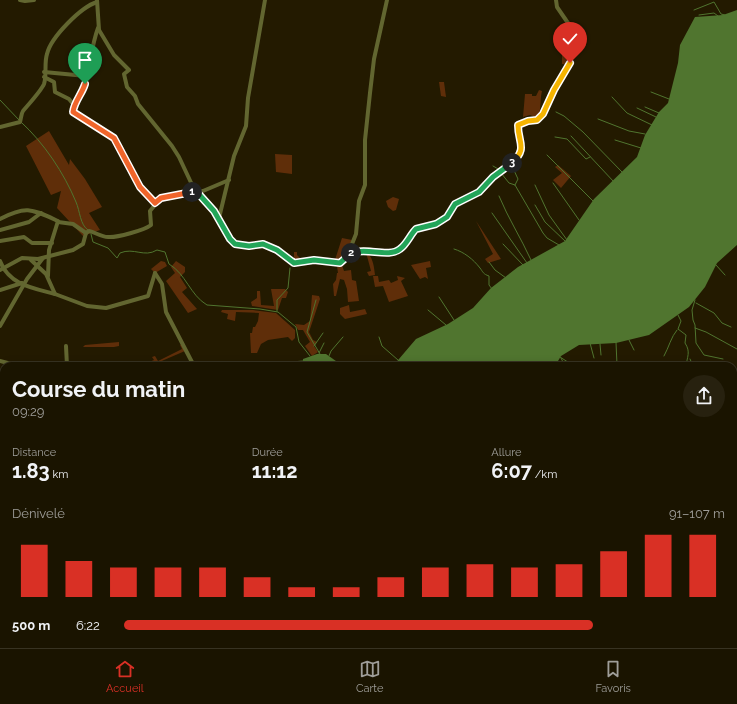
<!DOCTYPE html>
<html lang="fr">
<meta charset="utf-8">
<style>
body{margin:0;font-family:Raleway,sans-serif;background:#27210f;color:#f1f3f6;height:100vh;display:flex;flex-direction:column;font-size:15px;white-space:nowrap}
*{box-sizing:border-box;margin:0}
p{font-size:13px;color:#9f9e99}
.icon{flex:none;width:22px;height:22px;fill:none;stroke:currentColor;stroke-width:2;stroke-linecap:round;stroke-linejoin:round}
.map{position:relative;flex:1;overflow:hidden}
.drawer{position:absolute;left:0px;top:362px;width:737px;height:286px;display:flex;flex-direction:column;background:#1a1400;border-radius:12px 12px 0 0;box-shadow:0 2px 10px #0003,0 0 0 1px #383322}
.drawer>*{flex:none}
.pin{position:absolute;display:grid;place-items:center;width:34px;height:34px;color:#fff;margin:-41px -17px;border-radius:50% 50% 50% 0;rotate:-45deg;box-shadow:0 0 4px #0007}
.pin .icon{rotate:45deg}
.km{position:absolute;width:20px;height:20px;margin:-10px;border-radius:50%;background:#222;color:#fff;font-size:11px;line-height:20px;text-align:center}
.round{display:grid;place-items:center;flex:none;width:42px;height:42px;border-radius:21px;background:#27210f}
.summary{display:flex;align-items:center;justify-content:space-between;height:68px;padding:0 12px}
h1{font-size:22px;font-weight:700;line-height:30px}
.figures{display:grid;grid-template-columns:repeat(3,1fr);gap:6px;height:68px;padding:4px 12px}
.figures div{display:grid;align-content:center}
.figures b{font-size:20px;font-weight:700}
.figures small{font-size:11px;font-weight:400}
.figures p{font-size:11px}
.chart{height:112px;padding:8px 12px}
.chart p{display:flex;justify-content:space-between}
.chart svg{width:100%;height:72px;margin-top:4px;stroke:#d93025;stroke-width:6}
ul{padding:0 12px;list-style:none;font-size:13px}
li{display:grid;grid-template-columns:64px 48px 1fr;align-items:center;height:30px}
li i{height:10px;border-radius:5px;background:#d93025}
.menu{display:flex;justify-content:space-around;align-items:center;height:56px;border-top:1px solid #383322;background:#1a1400;font-size:11px;color:#9f9e99}
.menu a{display:grid;justify-items:center;gap:2px}
.menu .on{color:#d93025}
.map>svg:first-child{display:block}
</style>
<div class="map">
<svg width="737" height="648" viewBox="0 0 737 648">
<rect width="100%" height="100%" fill="#231a00"/>
<!-- green -->
<g fill="#5f2e09">
<path d="M571,46L573,60L569,65L562,64V48Z"/>
<path d="M439,82H444L446,97L441,96Z"/>
<path d="M539,90L542,91C540,98 541,112 538,118L530,115L523,117L525,94H532V96H536Z"/>
<path d="M49,131L69,165L70,159L85,179L102,207L89,213L100,230L83,236L57,208L61,191L51,195L26,146Z"/>
<path d="M275,154L292,155V174L276,172Z"/>
<path d="M558,165L571,176L561,188L553,180L562,173L555,167Z"/>
<path d="M393,197L399,199L396,210L393,211L388,207L386,201Z"/>
<path d="M476,221L501,259L488,263L485,259L493,254Z"/>
<path d="M342,238L352,240L341,262L344,271L351,270L352,280L356,281L359,301L348,302L347,289L344,280L340,279L336,296H334L333,284L336,280L337,273H338L337,266L308,262L296,266L291,265V263H294V252H297V255L303,261L335,260Z"/>
<path d="M365,252C373,255 374,267 375,275L369,276L367,272L371,271L367,256Z"/>
<path d="M161,261L165,262L167,266L155,273L151,269Z"/>
<path d="M176,261L185,267V272L180,277L187,288L182,292L197,309L188,313L166,281L175,273L171,267Z"/>
<path d="M430,261L431,267L426,268L428,279L425,277L420,279L411,265Z"/>
<path d="M373,276H378L379,282L389,280L391,283L398,280L397,276L405,278L401,281L408,296L389,302L383,286L375,287Z"/>
<path d="M271,289H285L288,292L286,298H282L278,310L252,306L251,302L257,298V291H260L261,305L274,306Z"/>
<path d="M312,295L319,296L320,299L309,332L313,340L317,342L314,346L318,352L312,356L305,346L310,342L303,330H298L295,324L304,325L310,321Z"/>
<path d="M349,305L350,312L365,309L367,314L345,319L340,314V308Z"/>
<path d="M222,310H253L276,313L295,330V338L292,341L288,337L268,340L261,344L257,353H251L250,333H252L253,327H255L258,321L259,313L236,312L235,321L227,319L228,314L221,312Z"/>
<path d="M119,342V346L114,347H83L85,345Z"/>
<path d="M182,344L185,351L150,366H139L154,360L152,357L155,356L158,361L182,349L180,345Z"/>
<path d="M90,644H121L117,648H97V646H90Z"/>
</g>
<!-- water -->
<g fill="#50752f">
<path d="M737,10V245L717,263L705,287L689,307L649,335L616,343L579,345L561,356L555,366H393L416,339L448,324L473,308L491,288L518,267L565,241L594,199L637,157L645,135L659,112L668,103L678,63L680,45L695,17L723,15Z"/>
<path d="M317,354H326L343,366H303V359Z"/>
<path d="M153,644H273L269,648H150Z"/>
</g>
<g fill="none" stroke-linecap="round" stroke-linejoin="round">
<!-- stream -->
<g stroke="#50752f" stroke-width="1">
<path d="M694,10L714,2L721,14L725,15"/>
<path d="M699,15L714,13L718,16"/>
<path d="M651,92L669,99"/>
<path d="M612,97L627,113L652,125"/>
<path d="M0,100L19,120"/>
<path d="M645,107L659,113"/>
<path d="M637,108L656,117"/>
<path d="M556,112L564,116L583,132L622,172"/>
<path d="M598,119L629,131L645,134"/>
<path d="M21,122C44,143 64,173 76,202C80,211 80,225 88,230"/>
<path d="M571,136L614,182"/>
<path d="M555,137L567,139L586,159L590,157"/>
<path d="M615,140L641,148"/>
<path d="M547,155L593,201"/>
<path d="M493,166L500,170"/>
<path d="M512,166L518,179L515,185"/>
<path d="M501,173L509,183L515,185L543,233L547,238L559,245"/>
<path d="M553,183L579,220"/>
<path d="M535,185L549,215L567,240"/>
<path d="M499,196C508,218 521,238 531,260"/>
<path d="M535,205L545,222L565,241"/>
<path d="M492,213L527,263"/>
<path d="M91,234L93,242L108,248L117,258L120,253C134,247 144,258 157,250L165,252L169,264C186,274 190,295 207,305L260,309L278,312L296,327L299,342L310,356"/>
<path d="M503,244L523,265"/>
<path d="M454,249C464,252 473,259 480,268C483,272 483,274 489,276V285L492,289"/>
<path d="M489,262L495,270L506,278"/>
<path d="M716,265L725,275"/>
<path d="M439,297L454,320"/>
<path d="M316,300L307,332L320,354"/>
<path d="M695,300L692,310L693,320L695,325L696,343L704,355L723,359"/>
<path d="M696,303L714,313L722,323L731,327"/>
<path d="M428,310L446,325"/>
<path d="M277,311V300L288,288L290,268"/>
<path d="M678,315L681,321L678,329L686,335L685,343C691,352 687,357 686,366"/>
<path d="M695,328L706,332L737,349"/>
<path d="M379,337L382,346L398,360"/>
<path d="M629,340L634,350"/>
<path d="M616,342L617,365"/>
<path d="M590,343L594,358"/>
<path d="M600,344L601,355"/>
<path d="M314,346L323,333"/>
<path d="M319,353L324,343"/>
<path d="M329,356L331,351L343,337"/>
<path d="M664,356C669,347 671,337 677,330"/>
<path d="M560,357L574,366"/>
<path d="M561,358L565,366"/>
<path d="M690,359L693,366"/>
<path d="M260,365L303,361"/>
<path d="M296,366L304,365"/>
<path d="M53,644V648"/>
</g>
<!-- minor -->
<g stroke="#626630" stroke-width="4">
<path d="M20,0L25,1L34,0"/>
<path d="M97,0L99,30L114,55L129,70L124,74L127,87L135,96L138,104L172,146L179,157L194,189L214,211L233,242L247,247L263,244L277,250L293,263L315,260L340,263C347,259 349,252 358,250C375,246 391,260 405,244C409,240 412,234 416,229L436,224L447,217L455,204L479,192L493,177L518,158L521,145L518,125L528,121L537,120L543,114L554,90L570,63L572,36L570,26L557,7L556,0"/>
<path d="M98,28C91,47 90,68 84,87C81,96 74,103 73,112L114,138L140,187L155,203"/>
<path d="M44,72L86,76"/>
<path d="M44,77L54,82L55,92L69,99L74,105"/>
<path d="M0,127L20,122C21,119 21,114 23,111C28,105 41,91 44,84C47,75 44,63 47,54C51,37 81,7 97,2"/>
<path d="M219,218L234,156L246,126L248,98L265,0"/>
<path d="M0,219C26,205 32,209 58,221L49,250L48,276"/>
<path d="M58,222L73,224L86,233"/>
<path d="M0,230L29,222L41,213"/>
<path d="M0,241L24,237L32,243H52"/>
<path d="M348,254L356,234L359,201L365,185V140L370,93L374,59L387,0"/>
<path d="M31,260L46,274L55,294L87,306L106,308L148,296L155,273"/>
<path d="M0,261C9,285 33,288 55,294"/>
<path d="M0,270L22,258L38,259L73,250L83,244L86,233L89,231C95,232 101,237 108,237C116,238 145,230 151,225L150,211L159,200L203,191L229,180"/>
<path d="M155,273L162,284L166,312L194,366"/>
<path d="M0,290L22,283"/>
<path d="M0,326L27,279L43,258"/>
<path d="M66,346L67,366"/>
<path d="M0,361L19,366"/>
<path d="M0,389L4,393"/>
<path d="M0,407L4,408"/>
<path d="M0,423H4"/>
<path d="M0,433H4"/>
<path d="M0,448H4"/>
<path d="M0,455H4"/>
<path d="M0,505L4,504"/>
<path d="M0,516H4"/>
<path d="M3,531L4,550"/>
<path d="M0,566L4,565"/>
<path d="M0,581H2L0,617"/>
<path d="M733,627L737,626"/>
<path d="M673,648L685,644"/>
</g>
</g>
<g fill="none" stroke-linecap="round" stroke-linejoin="round">
<defs>
<path id="split-1" d="M85,84C82,94 74,102 73,112L114,138L140,187L155,203L161,198L192,192"/>
<path id="split-2" d="M192,192L196,191L214,211L230,239L235,244L249,246L263,244L277,250L294,263L314,260L340,263L351,253"/>
<path id="split-3" d="M351,253C366,247 389,258 400,249C407,244 410,235 416,229L436,224L447,217L455,204L479,192L493,177L512,163"/>
<path id="split-4" d="M512,163C528,148 518,143 518,125L528,121L537,120L543,114L554,90L570,63"/>
</defs>
<!-- split-1 casing -->
<use href="#split-1" stroke="#fff" stroke-width="8"/>
<!-- split-2 casing -->
<use href="#split-2" stroke="#fff" stroke-width="8"/>
<!-- split-3 casing -->
<use href="#split-3" stroke="#fff" stroke-width="8"/>
<!-- split-4 casing -->
<use href="#split-4" stroke="#fff" stroke-width="8"/>
<!-- split-1 -->
<use href="#split-1" stroke="#f0652b" stroke-width="5"/>
<!-- split-2 -->
<use href="#split-2" stroke="#22a559" stroke-width="5"/>
<!-- split-3 -->
<use href="#split-3" stroke="#22a559" stroke-width="5"/>
<!-- split-4 -->
<use href="#split-4" stroke="#f5b400" stroke-width="5"/>
</g>
</svg>
<div class="pin" style="left:85px;top:84px;background:#1e9e55"><svg class="icon" aria-label="arrive" viewBox="0 0 24 24"><path d="M6 21V4h12l-3 4 3 4H6"/></svg></div>
<div class="pin" style="left:570px;top:63px;background:#d93025"><svg class="icon" aria-label="check" viewBox="0 0 24 24"><path d="M5 12l5 5 9-10"/></svg></div>
<b class="km" style="left:192px;top:192px">1</b>
<b class="km" style="left:351px;top:253px">2</b>
<b class="km" style="left:512px;top:163px">3</b>
<section class="drawer">
<div class="summary"><div><h1>Course du matin</h1><p>09:29</p></div><a class="round"><svg class="icon" aria-label="share" viewBox="0 0 24 24"><path d="M12 15V3M7 8l5-5 5 5M5 13v7h14v-7"/></svg></a></div>
<div class="figures">
<div><p>Distance</p><b>1.83<small> km</small></b></div>
<div><p>Durée</p><b>11:12</b></div>
<div><p>Allure</p><b>6:07<small> /km</small></b></div>
</div>
<div class="chart"><p><span>Dénivelé</span>91–107 m</p>
<svg viewBox="0 0 160 44" preserveAspectRatio="none"><path d="M5 44V12M15 44V22M25 44V26M35 44V26M45 44V26M55 44V32M65 44V38M75 44V38M85 44V32M95 44V26M105 44V24M115 44V26M125 44V24M135 44V16M145 44V6M155 44V6"/></svg>
</div>
<ul>
<li><b>500 m</b>6:22<i style="width:78%"></i></li>
</ul>
</section>
</div>
<nav class="menu">
<a class="on"><svg class="icon" aria-label="home" viewBox="0 0 24 24"><path d="M3 11l9-7 9 7M6 9v11h12V9"/></svg>Accueil</a>
<a><svg class="icon" aria-label="map" viewBox="0 0 24 24"><path d="M3 6l6-2 6 2 6-2v14l-6 2-6-2-6 2zM9 4v14M15 6v14"/></svg>Carte</a>
<a><svg class="icon" aria-label="saved" viewBox="0 0 24 24"><path d="M7 4h10v16l-5-4-5 4z"/></svg>Favoris</a>
</nav>
